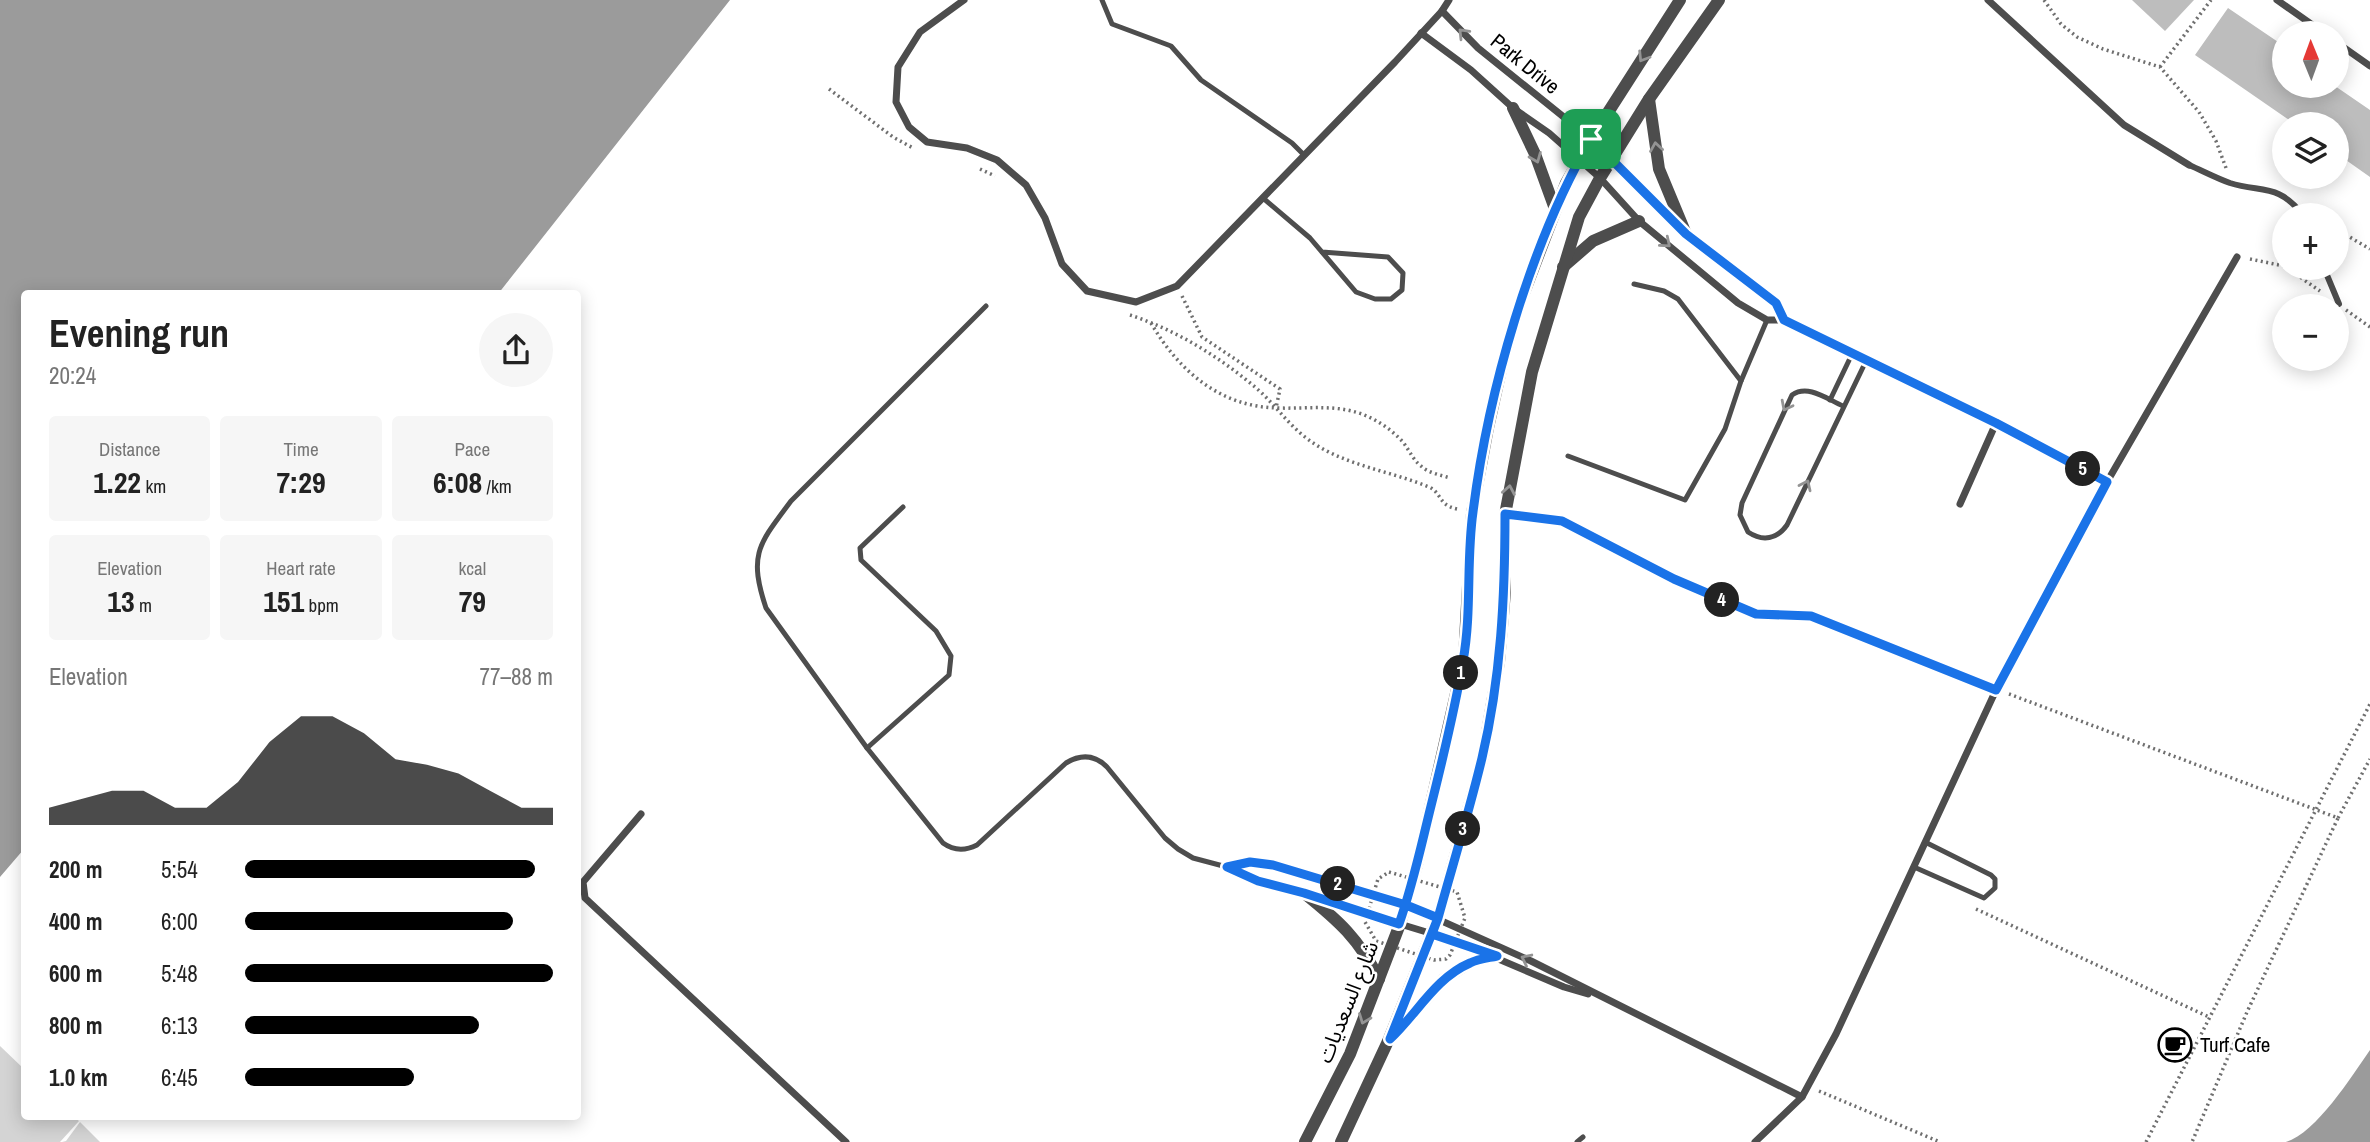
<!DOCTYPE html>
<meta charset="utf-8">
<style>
body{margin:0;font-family:"Archivo Narrow","Noto Sans Arabic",sans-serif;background:#f6f6f6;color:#222;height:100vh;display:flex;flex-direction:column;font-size:26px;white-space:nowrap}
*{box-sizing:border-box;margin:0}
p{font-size:23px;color:#767676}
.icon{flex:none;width:38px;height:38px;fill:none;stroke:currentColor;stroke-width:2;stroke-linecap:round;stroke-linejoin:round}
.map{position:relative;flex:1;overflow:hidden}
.sheet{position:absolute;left:21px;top:290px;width:560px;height:830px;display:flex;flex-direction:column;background:#fff;border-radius:7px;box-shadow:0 4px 18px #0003}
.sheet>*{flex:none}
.needle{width:46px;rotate:359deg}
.tools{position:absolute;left:2272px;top:21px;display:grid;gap:14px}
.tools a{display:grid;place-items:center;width:77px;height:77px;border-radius:50%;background:#fff;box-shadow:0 4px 18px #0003;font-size:35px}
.pin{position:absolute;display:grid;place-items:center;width:60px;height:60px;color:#fff;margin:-30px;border-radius:14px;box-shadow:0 4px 10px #0006}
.km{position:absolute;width:35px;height:35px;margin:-18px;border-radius:50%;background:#222;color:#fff;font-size:19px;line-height:35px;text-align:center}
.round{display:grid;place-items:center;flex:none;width:74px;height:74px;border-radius:37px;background:#f6f6f6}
.headline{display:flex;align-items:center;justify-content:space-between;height:119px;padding:0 28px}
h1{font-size:38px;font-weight:700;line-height:52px}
.stats{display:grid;grid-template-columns:repeat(3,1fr);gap:10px;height:119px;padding:7px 28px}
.stats div{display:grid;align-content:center;border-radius:7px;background:#f6f6f6;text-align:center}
.stats b{font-size:30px;font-weight:700}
.stats small{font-size:19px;font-weight:400}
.stats p{font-size:19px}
.chart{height:196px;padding:14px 28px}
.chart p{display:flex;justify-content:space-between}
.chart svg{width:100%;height:126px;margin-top:7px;fill:#000;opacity:.7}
ul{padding:0 28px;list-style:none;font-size:23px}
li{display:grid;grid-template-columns:112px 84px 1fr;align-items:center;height:52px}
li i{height:18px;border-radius:9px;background:#000}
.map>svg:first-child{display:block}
</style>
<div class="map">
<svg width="2370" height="1142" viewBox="0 0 2370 1142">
<rect width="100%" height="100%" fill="#fff"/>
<!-- green -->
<g fill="#d4d4d4">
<path d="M0,1046L24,1069V1116L74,1117L79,1121L60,1142H0Z"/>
<path d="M80,1122L100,1142H62L66,1141Z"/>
</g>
<!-- water -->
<g fill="#9b9b9b">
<path d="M0,0H730L498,294H24V849L0,877Z"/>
<path d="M2370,1050V1142H2286C2316,1133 2352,1076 2370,1050Z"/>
</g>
<!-- building -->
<g fill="#bdbdbd">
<path d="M2132,0H2194L2165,31Z"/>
<path d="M2228,8L2284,46V86H2335L2370,110V177L2336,153V124H2295L2195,55Z"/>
</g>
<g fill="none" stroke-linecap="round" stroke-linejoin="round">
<!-- path -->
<g stroke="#6f6f6f" stroke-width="3.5" stroke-dasharray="2 3.5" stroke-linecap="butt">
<path d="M2044,0L2061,24L2077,37L2103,49L2160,67L2199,112L2216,141L2226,168"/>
<path d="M2160,67L2211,0"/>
<path d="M829,89L893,137L913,148"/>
<path d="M980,169L995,176"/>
<path d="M2336,229L2370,249"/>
<path d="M2250,259L2284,266"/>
<path d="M2287,268L2320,291"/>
<path d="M1182,296L1202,337L1280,389L1276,408"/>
<path d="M2346,310L2370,327"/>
<path d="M1130,315C1176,330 1218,356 1255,387C1273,402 1286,422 1305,437C1340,465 1388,470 1429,487C1442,493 1438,505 1457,509"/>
<path d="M1151,323C1179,371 1220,407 1278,408C1307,409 1333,404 1362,414C1377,420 1391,429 1402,441C1409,449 1412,459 1421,466C1428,473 1441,475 1450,478"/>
<path d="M1520,516L1562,521L1674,579L1757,614L1811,616L1985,685"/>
<path d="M2009,694L2338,818L2247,1012L2192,1142"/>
<path d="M2338,818L2370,759"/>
<path d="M1389,872L1457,892L1465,918L1450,955L1446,959L1434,960L1376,941L1365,922L1378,879Z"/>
<path d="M1976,909L2209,1017"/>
<path d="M1819,1091L1940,1142"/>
<path d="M2146,1142L2370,704"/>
</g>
<!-- service -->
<g stroke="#4d4d4d" stroke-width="5">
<path d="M1102,0L1112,24L1171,46L1201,80L1292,143L1304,155"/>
<path d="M1263,198L1310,238L1356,292L1375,299H1391L1402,290L1403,273L1388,257L1322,252"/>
<path d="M1634,284L1664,291L1678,299L1741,381"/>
<path d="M986,306L791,501C759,544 748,554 766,608L867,748L943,843C954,851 965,851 977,845L1066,763C1081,754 1095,755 1107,767L1165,838L1178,849L1193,858L1227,867L1258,881L1303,893"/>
<path d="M1830,400L1853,352"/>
<path d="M1843,406C1827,399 1808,384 1792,395L1742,503L1740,515L1748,532C1763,542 1777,539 1787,525L1867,359"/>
<path d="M1568,456L1685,500L1725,429L1741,381L1767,320"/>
<path d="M867,748L949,675L951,656L936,631L861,560L860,548L903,507"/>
<path d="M1227,867L1238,864L1262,863L1406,904"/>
<path d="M1914,867L1984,898L1995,888V879L1991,875L1925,842"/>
<path d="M1316,897L1400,924"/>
<path d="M1577,1142L1583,1137"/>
</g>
<!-- pedestrian -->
<g stroke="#4d4d4d" stroke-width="6">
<path d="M2189,165C2203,171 2216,178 2230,183C2262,193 2278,183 2303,215"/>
<path d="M2324,268L2339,304"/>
</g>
<!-- minor -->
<g stroke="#4d4d4d" stroke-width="7">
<path d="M964,0L920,32L898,67L896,102L909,127L927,142L967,148L997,160L1026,185L1045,218L1062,264L1087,291L1136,302L1177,286L1395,62L1442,11L1449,0"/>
<path d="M1988,0L2124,125L2189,165"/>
<path d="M2277,0L2324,33"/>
<path d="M1442,11L1478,48L1591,139L1686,234L1776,303L1784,320"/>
<path d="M1421,33L1471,70L1513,108L1549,133L1600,178L1639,221L1738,303L1767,320H1784L1853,352L2107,482"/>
<path d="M2336,42L2370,66"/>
<path d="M1960,504L1996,423"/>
<path d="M641,814L583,882L585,898L846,1142"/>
<path d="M1406,905L1531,961L1802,1097"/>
<path d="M1400,924L1456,941L1564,987L1588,994"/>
<path d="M1755,1142L1802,1097L1836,1034L1996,690L2107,482L2237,257"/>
</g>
<!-- tertiary -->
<g stroke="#4d4d4d" stroke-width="12">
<path d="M1649,99L1659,169L1686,234"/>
<path d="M1513,108L1535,154L1555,209"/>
<path d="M1563,267L1593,241L1639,221"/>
<path d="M1304,893C1339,921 1359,939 1379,979"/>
<path d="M1392,1037L1444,979L1471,962L1497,956"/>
<path d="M1305,1142L1350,1054L1400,924L1417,865L1464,658L1472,513L1488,428L1503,361L1519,306L1566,183L1591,139L1680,0"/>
<path d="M1341,1142L1389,1039L1438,917L1483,756L1499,662L1505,592V515L1532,372L1579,217L1600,178L1649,99L1719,0"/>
</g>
</g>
<!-- one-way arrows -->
<defs><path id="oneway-chevron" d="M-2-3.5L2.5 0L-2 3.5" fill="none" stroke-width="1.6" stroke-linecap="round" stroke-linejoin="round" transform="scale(1.75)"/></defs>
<g stroke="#949494">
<use href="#oneway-chevron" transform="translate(1463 33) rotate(-134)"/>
<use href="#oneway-chevron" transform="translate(1643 57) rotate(122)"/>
<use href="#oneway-chevron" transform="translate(1656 147) rotate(-99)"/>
<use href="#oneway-chevron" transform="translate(1536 158) rotate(68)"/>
<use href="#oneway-chevron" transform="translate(1666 243) rotate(40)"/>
<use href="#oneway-chevron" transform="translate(1786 406) rotate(117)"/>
<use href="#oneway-chevron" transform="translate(1806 485) rotate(-65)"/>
<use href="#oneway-chevron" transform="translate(1509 490) rotate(-80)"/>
<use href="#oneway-chevron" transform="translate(1526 959) rotate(-154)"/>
<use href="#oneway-chevron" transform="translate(1364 1019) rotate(111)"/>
</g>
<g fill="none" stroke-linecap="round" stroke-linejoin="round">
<defs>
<path id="route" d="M1591,139C1530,244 1488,392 1473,512C1466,561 1472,612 1463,661C1455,709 1443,758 1431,806C1421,846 1413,885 1399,924L1304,893L1258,881L1227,867L1250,862L1273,865L1406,905L1438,918L1390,1039C1417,1014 1435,978 1470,963C1478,959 1488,958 1497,956L1432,934L1438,918C1453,864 1469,812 1482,758C1501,678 1505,596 1505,514L1562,521L1674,579L1756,614L1811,616L1996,690L2107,482L1996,423L1784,320L1776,303L1686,234L1591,139"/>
</defs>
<!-- route casing -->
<use href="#route" stroke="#fff" stroke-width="14"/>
<!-- route -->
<use href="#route" stroke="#1a73e8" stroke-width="9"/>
</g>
<!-- icons -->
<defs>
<symbol id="cafe-ring" viewBox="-11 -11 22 22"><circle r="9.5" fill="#fff" stroke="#000" stroke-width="1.5"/><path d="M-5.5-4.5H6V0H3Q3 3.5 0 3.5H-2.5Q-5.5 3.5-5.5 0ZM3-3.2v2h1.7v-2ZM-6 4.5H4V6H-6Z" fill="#000"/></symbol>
</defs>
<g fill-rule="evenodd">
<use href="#cafe-ring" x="2156" y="1026" width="38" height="38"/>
</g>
<g text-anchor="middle" stroke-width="5" stroke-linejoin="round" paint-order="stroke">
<!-- street labels -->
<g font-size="21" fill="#000" stroke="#fff">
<text transform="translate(1525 64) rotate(39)" y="7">Park Drive</text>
<text transform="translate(1348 1002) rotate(-68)" y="7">شارع السعديات</text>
</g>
<!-- poi labels -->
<g font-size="21" fill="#000" stroke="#fff" text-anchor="start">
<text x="2200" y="1052">Turf Cafe</text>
</g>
</g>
</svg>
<div class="tools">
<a><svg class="needle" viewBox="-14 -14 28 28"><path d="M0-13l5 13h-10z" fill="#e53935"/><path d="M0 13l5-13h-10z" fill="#767676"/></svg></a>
<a><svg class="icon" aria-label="layers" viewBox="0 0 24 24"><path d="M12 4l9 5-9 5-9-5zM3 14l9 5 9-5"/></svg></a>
<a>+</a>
<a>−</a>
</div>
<div class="pin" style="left:1591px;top:139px;background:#1e9e55"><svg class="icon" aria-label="arrive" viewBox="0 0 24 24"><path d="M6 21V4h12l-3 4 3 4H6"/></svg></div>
<b class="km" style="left:1461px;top:673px">1</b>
<b class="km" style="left:1338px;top:884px">2</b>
<b class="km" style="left:1463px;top:829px">3</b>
<b class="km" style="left:1722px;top:600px">4</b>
<b class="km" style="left:2083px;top:469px">5</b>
<section class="sheet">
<div class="headline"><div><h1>Evening run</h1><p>20:24</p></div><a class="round"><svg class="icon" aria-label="share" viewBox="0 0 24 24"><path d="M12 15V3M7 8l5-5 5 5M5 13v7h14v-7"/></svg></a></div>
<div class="stats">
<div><p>Distance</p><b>1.22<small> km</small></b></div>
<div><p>Time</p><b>7:29</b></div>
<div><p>Pace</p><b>6:08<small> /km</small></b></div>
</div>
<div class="stats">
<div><p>Elevation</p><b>13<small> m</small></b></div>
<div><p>Heart rate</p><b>151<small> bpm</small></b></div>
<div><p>kcal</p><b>79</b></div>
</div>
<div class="chart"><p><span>Elevation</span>77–88 m</p>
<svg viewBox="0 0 160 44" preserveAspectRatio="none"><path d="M0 44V38L10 35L20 32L30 32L40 38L50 38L60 29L70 15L80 6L90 6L100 12L110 21L120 23L130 26L140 32L150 38L160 38V44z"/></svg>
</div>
<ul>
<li><b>200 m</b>5:54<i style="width:94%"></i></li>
<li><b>400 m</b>6:00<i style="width:87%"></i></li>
<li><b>600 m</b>5:48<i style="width:100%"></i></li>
<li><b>800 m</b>6:13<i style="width:76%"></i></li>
<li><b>1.0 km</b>6:45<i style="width:55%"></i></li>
</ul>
</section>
</div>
